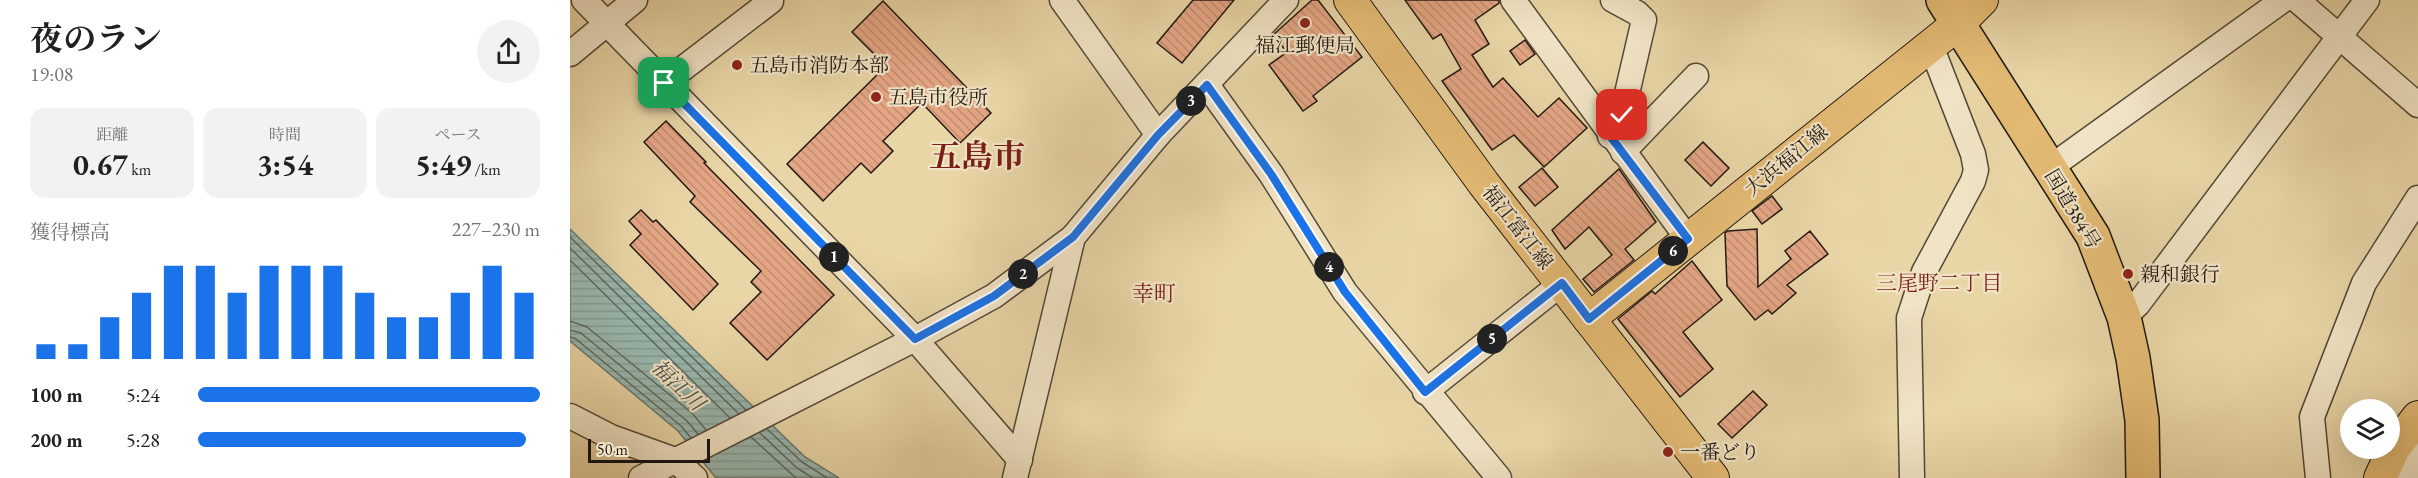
<!DOCTYPE html>
<html lang="ja">
<meta charset="utf-8">
<style>
body{margin:0;font-family:"EB Garamond","Noto Serif JP",serif;background:#f2f2f2;color:#202124;height:100vh;display:flex;flex-direction:column;font-size:22px;white-space:nowrap}
*{box-sizing:border-box;margin:0}
p{font-size:20px;color:#757577}
.icon{flex:none;width:33px;height:33px;fill:none;stroke:currentColor;stroke-width:2;stroke-linecap:round;stroke-linejoin:round}
.map{position:relative;flex:1;overflow:hidden}
.panel{display:flex;flex-direction:column;background:#fff;width:570px}
.panel>*{flex:none}
.buttons{position:absolute;left:1770px;top:399px;display:grid;gap:12px}
.buttons a{display:grid;place-items:center;width:60px;height:60px;border-radius:50%;background:#fff;box-shadow:0 6px 24px #0002;font-size:30px}
.scale{position:absolute;left:18px;bottom:15px;width:122px;box-sizing:border-box;padding-left:6px;border:3px solid #211811;border-top:0;font-size:16px;line-height:21px;white-space:nowrap;color:#211811;-webkit-text-stroke:4px #f1e4c6;paint-order:stroke}
.pin{position:absolute;display:grid;place-items:center;width:51px;height:51px;color:#fff;margin:-26px;border-radius:12px;box-shadow:0 3px 9px #0006}
.km{position:absolute;width:30px;height:30px;margin:-15px;border-radius:50%;background:#222;color:#fff;font-size:16px;line-height:30px;text-align:center}
.round{display:grid;place-items:center;flex:none;width:63px;height:63px;border-radius:32px;background:#f2f2f2}
.overview{display:flex;align-items:center;justify-content:space-between;height:102px;padding:0 30px}
h1{font-size:33px;font-weight:700;line-height:45px}
.metrics{display:grid;grid-template-columns:repeat(3,1fr);gap:9px;height:102px;padding:6px 30px}
.metrics div{display:grid;align-content:center;border-radius:15px;background:#f2f2f2;text-align:center}
.metrics b{font-size:30px;font-weight:700}
.metrics small{font-size:16px;font-weight:400}
.metrics p{font-size:16px}
.chart{height:168px;padding:12px 30px}
.chart p{display:flex;justify-content:space-between}
.chart svg{width:100%;height:108px;margin-top:6px;stroke:#1a73e8;stroke-width:6}
ul{padding:0 30px;list-style:none;font-size:20px}
li{display:grid;grid-template-columns:96px 72px 1fr;align-items:center;height:45px}
li i{height:15px;border-radius:8px;background:#1a73e8}
main{display:flex;flex:1;min-height:0}
.map>svg:first-child{display:block}
</style>
<main>
<section class="panel">
<div class="overview"><div><h1>夜のラン</h1><p>19:08</p></div><a class="round"><svg class="icon" aria-label="share" viewBox="0 0 24 24"><path d="M12 15V3M7 8l5-5 5 5M5 13v7h14v-7"/></svg></a></div>
<div class="metrics">
<div><p>距離</p><b>0.67<small> km</small></b></div>
<div><p>時間</p><b>3:54</b></div>
<div><p>ペース</p><b>5:49<small> /km</small></b></div>
</div>
<div class="chart"><p><span>獲得標高</span>227–230 m</p>
<svg viewBox="0 0 160 44" preserveAspectRatio="none"><path d="M5 44V38M15 44V38M25 44V27M35 44V17M45 44V6M55 44V6M65 44V17M75 44V6M85 44V6M95 44V6M105 44V17M115 44V27M125 44V27M135 44V17M145 44V6M155 44V17"/></svg>
</div>
<ul>
<li><b>100 m</b>5:24<i style="width:100%"></i></li>
<li><b>200 m</b>5:28<i style="width:96%"></i></li>
</ul>
</section>
<div class="map">
<svg width="1848" height="478" viewBox="0 0 1848 478">
<defs>
<pattern id="water-rules" width="6" height="5" patternUnits="userSpaceOnUse" patternTransform="scale(1.5)"><rect width="6" height="5" fill="#99b8ae"/><path d="M0 2.5h6" fill="none" stroke="#849d95"/></pattern>
<pattern id="building-back-hatch" width="6" height="6" patternUnits="userSpaceOnUse" patternTransform="scale(1.5)"><rect width="6" height="6" fill="#e5a685"/><path d="M-1 5l2 2M0 0l6 6M5-1l2 2" fill="none" stroke="#c48e72"/></pattern>
</defs>
<rect width="100%" height="100%" fill="#e9d6a7"/>
<filter id="stains"><feTurbulence type="fractalNoise" baseFrequency=".00333" numOctaves="4"/><feColorMatrix values="0 0 0 0 .2 0 0 0 0 .09 0 0 0 0 .02 0 0 0 .5 -.17"/></filter>
<radialGradient id="worn" r=".72"><stop offset=".6" stop-color="#630" stop-opacity="0"/><stop offset="1" stop-color="#630" stop-opacity=".3"/></radialGradient>
<!-- water -->
<path fill="url(#water-rules)" stroke="#69786f" stroke-width="1.5" d="M0,229L235,457L269,478H146L108,431L0,341Z"/>
<g fill="none" stroke-linecap="round" stroke-linejoin="round">
<!-- shore -->
<g stroke="#5d6860" stroke-width="1.5">
<path d="M0,237L176,410"/>
<path d="M0,248L168,413"/>
<path d="M0,260L160,418"/>
<path d="M0,321L17,327L123,414L136,430"/>
<path d="M0,330L11,333L117,421L128,434"/>
<path d="M0,337L6,339L111,426L121,438"/>
<path d="M197,429L232,462L257,478"/>
<path d="M190,433L227,468L243,478"/>
<path d="M181,437L226,478"/>
</g>
</g>
<!-- building -->
<g fill="url(#building-back-hatch)" stroke="#211811" stroke-width="1.5">
<path d="M623,0H664L612,63L587,43Z"/>
<path d="M742,0H748L792,57L743,96L747,101L733,111L699,65L717,52L703,35Z"/>
<path d="M835,0H929V3L905,20L919,44L902,55L923,87L933,78L968,117L989,98L1017,128L974,167L944,135L922,150L872,81L891,69L871,34L863,39Z"/>
<path d="M313,1L421,113L390,143L352,103L313,141L323,151L301,173L291,163L253,201L217,164L316,66L282,32Z"/>
<path d="M955,40L965,54L950,65L940,51Z"/>
<path d="M96,121L136,162L134,163L264,295L197,360L160,323L191,292L181,282L191,271L120,202L125,196L74,142Z"/>
<path d="M1133,142L1159,168L1141,186L1115,160Z"/>
<path d="M972,168L988,187L965,206L949,187Z"/>
<path d="M1049,169L1086,222L1055,249L1064,260L1024,292L1013,279L1042,255L1019,227L995,249L982,230Z"/>
<path d="M1202,196L1212,209L1192,224L1182,211Z"/>
<path d="M71,210L83,222L86,220L148,284L123,310L60,245L71,234L59,221Z"/>
<path d="M1187,229L1188,287L1221,259L1215,251L1240,231L1258,254L1217,285L1226,293L1202,314L1198,310L1185,320L1157,286L1155,233L1158,231Z"/>
<path d="M1122,261L1152,300L1113,332L1143,369L1110,397L1048,319L1082,291L1085,294Z"/>
<path d="M1183,391L1197,405L1162,438L1148,424Z"/>
</g>
<g fill="none" stroke-linecap="round" stroke-linejoin="round">
<defs>
<g id="minor">
<path d="M14,0L345,339L450,460"/>
<path d="M492,0L588,135"/>
<path d="M943,0L1118,239"/>
<path d="M1727,0L1848,105"/>
<path d="M0,54L65,0"/>
<path d="M94,83L201,1"/>
<path d="M637,85L701,174L775,292L929,478"/>
<path d="M1040,136L1052,115L1074,20L1067,13L1043,0"/>
<path d="M1053,152L1126,76"/>
<path d="M1478,169L1713,0"/>
<path d="M1554,317L1568,304L1797,0"/>
<path d="M855,392L992,283"/>
<path d="M0,416L41,437L105,460L125,478"/>
<path d="M71,478L345,339L424,296L503,237L588,135L716,0"/>
<path d="M445,478L503,237"/>
<path d="M1342,478L1339,318L1354,272L1403,181L1406,170L1403,154L1366,59L1358,46"/>
<path d="M1748,478L1742,417L1794,283L1848,198"/>
<path d="M1837,478L1843,455L1848,449"/>
</g>
<g id="major">
<path d="M780,0L914,184L1143,478"/>
<path d="M1019,319L1389,23L1412,0"/>
<path d="M1810,478L1824,448L1848,417"/>
</g>
<path id="highway" d="M1373,0L1523,236L1554,317L1563,358L1572,420L1573,478"/>
</defs>
<!-- minor casing -->
<use href="#minor" stroke="#534836" stroke-width="27"/>
<!-- major casing -->
<use href="#major" stroke="#211811" stroke-width="34"/>
<!-- highway casing -->
<use href="#highway" stroke="#211811" stroke-width="36"/>
<!-- minor -->
<use href="#minor" stroke="#f1e4c6" stroke-width="24"/>
<!-- major -->
<use href="#major" stroke="#e4bb74" stroke-width="32"/>
<!-- highway -->
<use href="#highway" stroke="#e4bb74" stroke-width="33"/>
</g>
<g fill="none" stroke-linecap="round" stroke-linejoin="round">
<defs>
<path id="route" d="M94,83L345,339L424,296L503,237L588,135L637,85L701,174L775,292L855,392L992,283L1019,319L1118,239L1040,136L1052,115"/>
</defs>
<!-- route casing -->
<use href="#route" stroke="#fff" stroke-width="12"/>
<!-- route -->
<use href="#route" stroke="#1a73e8" stroke-width="8"/>
</g>
<!-- markers -->
<g fill="#8f2418" stroke="#f1e4c6" stroke-width="2">
<circle cx="735" cy="23" r="6"/>
<circle cx="167" cy="65" r="6"/>
<circle cx="306" cy="97" r="6"/>
<circle cx="1558" cy="274" r="6"/>
<circle cx="1098" cy="452" r="6"/>
</g>
<g text-anchor="middle" stroke-width="4.5" stroke-linejoin="round" paint-order="stroke">
<!-- poi labels -->
<g font-size="20" fill="#211811" stroke="#f1e4c6" text-anchor="start">
<text x="735" y="52" text-anchor="middle">福江郵便局</text>
<text x="179" y="72">五島市消防本部</text>
<text x="318" y="104">五島市役所</text>
<text x="1570" y="281">親和銀行</text>
<text x="1110" y="459">一番どり</text>
</g>
<!-- street labels -->
<g font-size="20" fill="#211811" stroke="#f1e4c6">
<text transform="translate(1216 160) rotate(-39)" y="7">大浜福江線</text>
<text transform="translate(1503 209) rotate(59)" y="7">国道384号</text>
<text transform="translate(948 227) rotate(52)" y="7">福江富江線</text>
</g>
<!-- neighbourhood labels -->
<g font-size="21" fill="#7a1f14" stroke="#f1e4c6">
<text x="1369" y="290">三尾野二丁目</text>
</g>
<!-- water labels -->
<g font-size="21" font-style="italic" fill="#4b5048" stroke="#f1e4c6">
<text transform="translate(108 385) rotate(44)" y="7">福江川</text>
</g>
<!-- quarter labels -->
<g font-size="22" fill="#7a1f14" stroke="#f1e4c6">
<text x="584" y="301">幸町</text>
</g>
<!-- town labels -->
<g font-size="32" font-weight="bold" fill="#7a1f14" stroke="#f1e4c6">
<text x="407" y="167">五島市</text>
</g>
</g>
<rect width="100%" height="100%" filter="url(#stains)"/>
<rect width="100%" height="100%" fill="url(#worn)"/>
</svg>
<div class="buttons">
<a><svg class="icon" aria-label="layers" viewBox="0 0 24 24"><path d="M12 4l9 5-9 5-9-5zM3 14l9 5 9-5"/></svg></a>
</div>
<div class="scale">50 m</div>
<div class="pin" style="left:94px;top:83px;background:#1e9e55"><svg class="icon" aria-label="arrive" viewBox="0 0 24 24"><path d="M6 21V4h12l-3 4 3 4H6"/></svg></div>
<div class="pin" style="left:1052px;top:115px;background:#d93025"><svg class="icon" aria-label="check" viewBox="0 0 24 24"><path d="M5 12l5 5 9-10"/></svg></div>
<b class="km" style="left:264px;top:257px">1</b>
<b class="km" style="left:453px;top:274px">2</b>
<b class="km" style="left:621px;top:101px">3</b>
<b class="km" style="left:759px;top:267px">4</b>
<b class="km" style="left:922px;top:339px">5</b>
<b class="km" style="left:1103px;top:251px">6</b>
</div>
</main>
